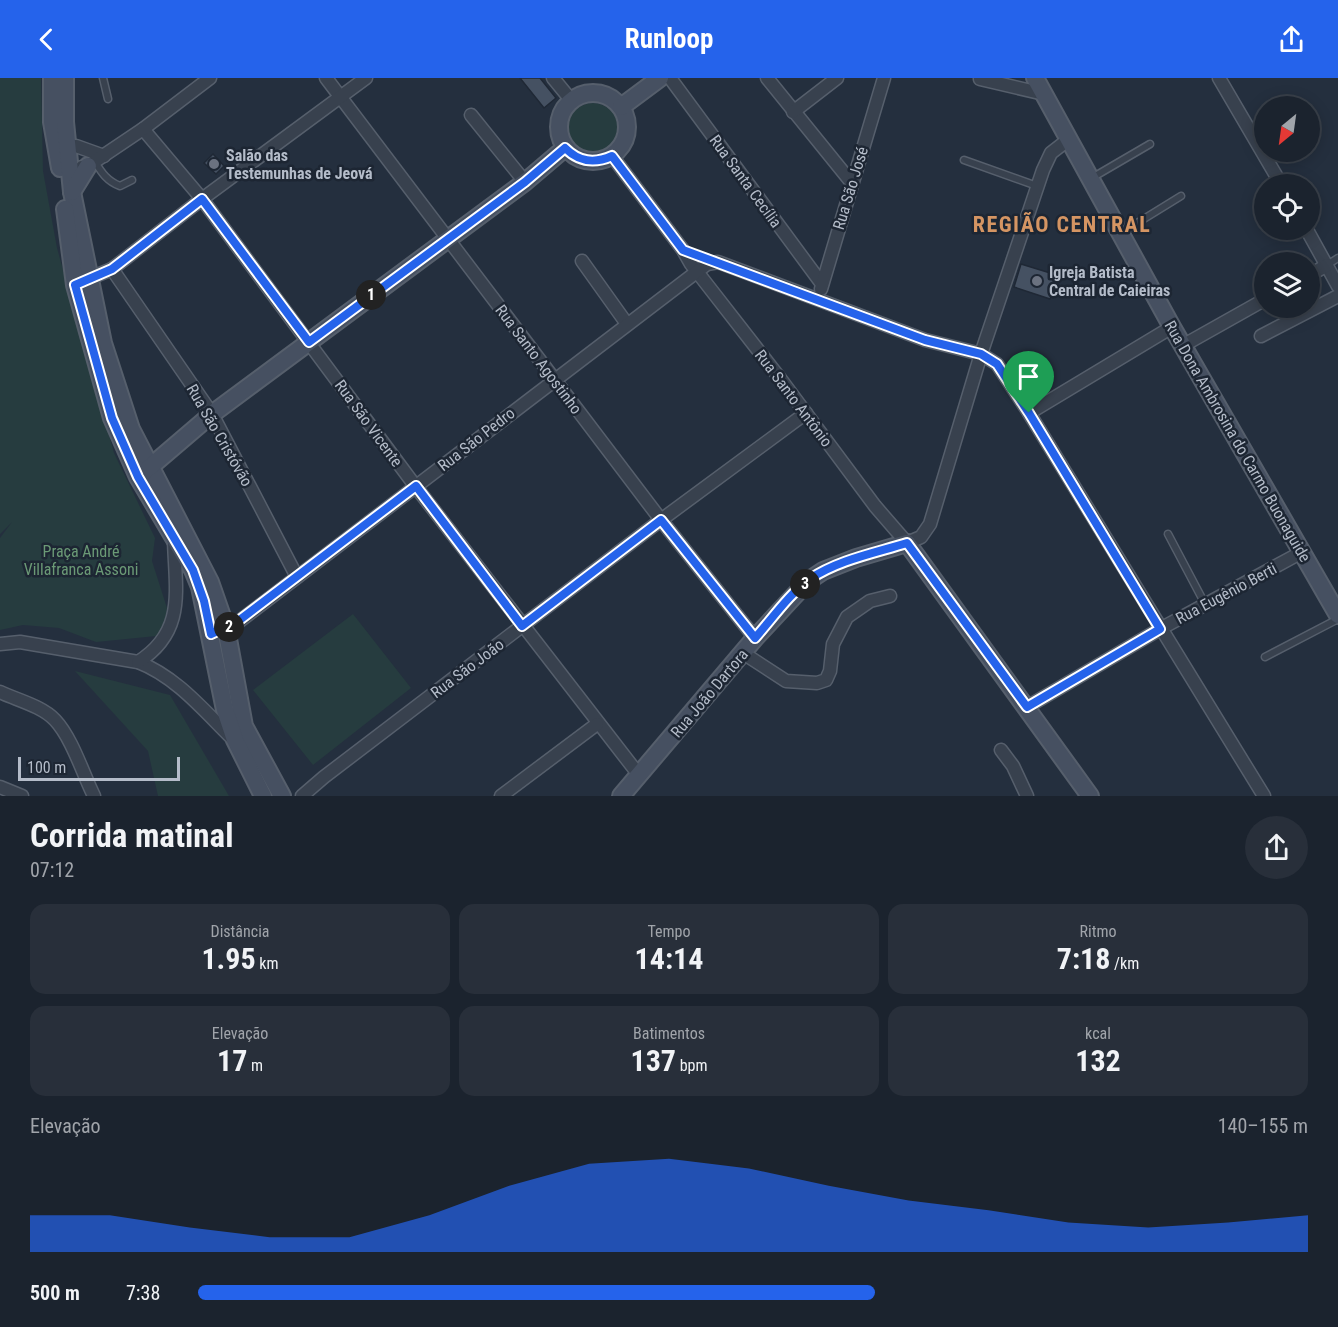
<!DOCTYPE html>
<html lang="pt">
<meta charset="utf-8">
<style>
body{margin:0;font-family:"Roboto Condensed",sans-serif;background:#282f3a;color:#f1f3f6;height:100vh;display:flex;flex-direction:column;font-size:22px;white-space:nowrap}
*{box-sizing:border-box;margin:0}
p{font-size:20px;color:#a0a4aa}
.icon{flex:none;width:33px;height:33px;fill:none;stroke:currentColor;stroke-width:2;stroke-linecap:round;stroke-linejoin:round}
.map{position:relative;height:718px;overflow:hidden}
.sheet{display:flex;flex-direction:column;background:#1b232e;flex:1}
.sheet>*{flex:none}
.needle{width:39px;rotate:209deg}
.buttons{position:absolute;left:1254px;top:18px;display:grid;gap:12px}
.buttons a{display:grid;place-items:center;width:66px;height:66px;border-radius:50%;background:#1b232e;box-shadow:0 3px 15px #0003,0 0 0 2px #39404a;font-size:30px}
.scale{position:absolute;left:18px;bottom:15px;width:162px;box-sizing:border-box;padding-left:6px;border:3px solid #b4bcc9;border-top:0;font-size:16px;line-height:21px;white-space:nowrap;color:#b4bcc9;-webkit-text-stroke:4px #1d2633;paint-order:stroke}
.pin{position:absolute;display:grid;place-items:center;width:51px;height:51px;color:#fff;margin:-62px -26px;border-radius:50% 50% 50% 0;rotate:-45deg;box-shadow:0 0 6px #0007}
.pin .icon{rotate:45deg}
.km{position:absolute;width:30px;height:30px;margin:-15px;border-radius:50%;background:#222;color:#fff;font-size:16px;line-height:30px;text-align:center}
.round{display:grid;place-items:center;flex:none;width:63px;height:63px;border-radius:32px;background:#282f3a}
.head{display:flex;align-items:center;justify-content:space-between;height:102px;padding:0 30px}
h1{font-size:33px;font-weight:700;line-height:45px}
.stats{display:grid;grid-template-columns:repeat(3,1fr);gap:9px;height:102px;padding:6px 30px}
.stats div{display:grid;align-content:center;border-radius:15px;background:#282f3a;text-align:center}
.stats b{font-size:30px;font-weight:700}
.stats small{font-size:16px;font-weight:400}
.stats p{font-size:16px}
.chart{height:168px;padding:12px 30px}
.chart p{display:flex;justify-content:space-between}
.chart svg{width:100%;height:108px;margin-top:6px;fill:#2563eb;opacity:.7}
ul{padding:0 30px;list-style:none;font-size:20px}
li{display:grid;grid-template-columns:96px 72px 1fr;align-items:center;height:45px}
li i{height:15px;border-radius:8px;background:#2563eb}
header{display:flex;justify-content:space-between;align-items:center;height:78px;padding:0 30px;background:#2563eb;color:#fff;font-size:27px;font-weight:700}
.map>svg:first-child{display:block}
</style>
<header><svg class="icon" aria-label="back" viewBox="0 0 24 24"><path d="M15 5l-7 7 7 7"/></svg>Runloop<svg class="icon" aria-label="share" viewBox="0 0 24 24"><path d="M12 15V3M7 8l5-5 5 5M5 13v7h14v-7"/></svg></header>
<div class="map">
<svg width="1338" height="718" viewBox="0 0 1338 718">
<rect width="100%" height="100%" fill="#242f3e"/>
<!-- green -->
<g fill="#263c3f">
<path d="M0,0H41L43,93L57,170L114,375L155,460L152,483L167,530L165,548L156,558L96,564L59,550L23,547L0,552V460L12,444L0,456Z"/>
<circle cx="593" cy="50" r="25"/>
<path d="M353,536L411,610L313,687L253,612Z"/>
<path d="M75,593L170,617L229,718H158L148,673Z"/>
</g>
<!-- building -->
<g fill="#455162" stroke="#1f2835" stroke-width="1.5">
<path d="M520,0H540L556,20L544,30Z"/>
<path d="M213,76L224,88L216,96L204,85Z"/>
<path d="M1021,186L1060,198L1050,221L1014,209Z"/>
</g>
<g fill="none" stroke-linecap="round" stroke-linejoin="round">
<defs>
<g id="lane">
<path d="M103,0L108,21"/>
<path d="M964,82L1037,108"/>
<path d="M95,84C102,95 107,103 120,108L132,102"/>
<path d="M1090,101L1150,66"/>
<path d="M1121,155L1181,118"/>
<path d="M1327,187L1338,180"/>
<path d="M1168,456L1205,526"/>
<path d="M1265,579L1338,541"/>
</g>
<g id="street">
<path d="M326,0L661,442L755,560"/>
<path d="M553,0L571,22"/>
<path d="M670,0L822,206"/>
<path d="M767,0L852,105"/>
<path d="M1219,0L1281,106"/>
<path d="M980,1L1044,16"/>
<path d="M793,34L837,0"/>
<path d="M471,37L525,104"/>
<path d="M143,51L202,121L416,409L639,697"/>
<path d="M62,68H76L104,78"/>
<path d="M612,78L683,172L691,186L779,299L875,428L907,465L921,459L930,446L981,276L1043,92L1051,75L1069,61"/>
<path d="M82,89L88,88L143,51L210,0"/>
<path d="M1307,152L1338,208"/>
<path d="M582,183L627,246"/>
<path d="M112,191L212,336L297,499"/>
<path d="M1310,197L1327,187"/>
<path d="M83,203L112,191L202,121L366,0"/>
<path d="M821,211L884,0"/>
<path d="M1261,258L1338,218"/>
<path d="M1184,267L1264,222"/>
<path d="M1029,335L1172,249"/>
<path d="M220,553L237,545L707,186L718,184L925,262L981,276L997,286L1029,335L1264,718"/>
<path d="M0,566L20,564L138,584C177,599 205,634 234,662"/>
<path d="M743,575L786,603L817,605L826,602L830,593L833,566L847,539L870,523L890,518"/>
<path d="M138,584C187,553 175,511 174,461"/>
<path d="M0,614C17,622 42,628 55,642C72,660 83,696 94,718"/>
<path d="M1027,629L1160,551L1302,474"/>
<path d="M1001,672L1013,688L1027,718"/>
<path d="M0,709L22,718"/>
<path d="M302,718L324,699L661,442L806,335"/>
<path d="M501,718L597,646"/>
</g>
<g id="secondary">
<path d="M52,0V44L60,90"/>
<path d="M65,0V44L72,114L103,265L131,351L210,504L226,550L244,648L282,718"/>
<path d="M1035,0L1172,249L1338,537"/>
<circle cx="593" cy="49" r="34"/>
<path d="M621,29L660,0"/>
<path d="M72,114L88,88"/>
<path d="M65,131L75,207L112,340L138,399L193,492L200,509L225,632L235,662L263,718"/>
<path d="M143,395L212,336L525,104L565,70"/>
<path d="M621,718L755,560L808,503L823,493L856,480L907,465L1090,718"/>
</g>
</defs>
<!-- lane casing -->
<use href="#lane" stroke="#565f6c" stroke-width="9"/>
<!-- street casing -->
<use href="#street" stroke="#565f6c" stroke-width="15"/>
<!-- secondary casing -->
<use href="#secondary" stroke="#565f6c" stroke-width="20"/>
<!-- lane -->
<use href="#lane" stroke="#38414e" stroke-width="6"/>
<!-- street -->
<use href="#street" stroke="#38414e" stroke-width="12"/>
<!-- secondary -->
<use href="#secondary" stroke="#465061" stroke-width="16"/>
</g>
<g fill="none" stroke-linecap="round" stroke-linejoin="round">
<defs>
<path id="route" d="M565,70C579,84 594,86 612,78L683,172L925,262L981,276L997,286L1029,335L1160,551L1027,629L907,465C875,475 838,482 810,501C789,516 772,541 755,560L661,442L522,548L416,408L237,544L211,556L204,523L193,492L138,399L112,340L75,207L112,191L202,121L309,264L525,104Z"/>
</defs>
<!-- route casing -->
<use href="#route" stroke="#fff" stroke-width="12"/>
<!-- route -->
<use href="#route" stroke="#2563eb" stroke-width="8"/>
</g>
<!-- markers -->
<g fill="#6b7280" stroke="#1d2633" stroke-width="2">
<circle cx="214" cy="86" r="6"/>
<circle cx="1037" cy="203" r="6"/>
</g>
<g text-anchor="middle" stroke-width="5" stroke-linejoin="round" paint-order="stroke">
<!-- poi labels -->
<g font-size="16" font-weight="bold" fill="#b4bcc9" stroke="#1d2633" text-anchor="start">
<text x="226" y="83">Salão das<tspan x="226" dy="18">Testemunhas de Jeová</tspan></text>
<text x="1049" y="200">Igreja Batista<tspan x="1049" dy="18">Central de Caieiras</tspan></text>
</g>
<!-- street labels -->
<g font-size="16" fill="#b4bcc9" stroke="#1d2633">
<text transform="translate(746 103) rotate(54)" y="6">Rua Santa Cecília</text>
<text transform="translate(850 110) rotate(-73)" y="6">Rua São José</text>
<text transform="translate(539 281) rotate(53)" y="6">Rua Santo Agostinho</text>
<text transform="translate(794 320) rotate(53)" y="6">Rua Santo Antônio</text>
<text transform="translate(369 345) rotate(54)" y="6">Rua São Vicente</text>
<text transform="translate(220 357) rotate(60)" y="6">Rua São Cristóvão</text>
<text transform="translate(476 361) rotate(-38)" y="6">Rua São Pedro</text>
<text transform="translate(1238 363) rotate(60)" y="6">Rua Dona Ambrosina do Carmo Buonaguide</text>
<text transform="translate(1226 515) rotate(-28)" y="6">Rua Eugênio Berti</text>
<text transform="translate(467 590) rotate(-37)" y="6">Rua São João</text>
<text transform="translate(709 615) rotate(-50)" y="6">Rua João Dartora</text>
</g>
<!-- park labels -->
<g font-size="16" fill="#6b9a76" stroke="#1d2633">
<text x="81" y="479">Praça André<tspan x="81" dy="18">Villafranca Assoni</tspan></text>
</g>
<!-- district labels -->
<g font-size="22" font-weight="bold" letter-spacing="1.5" fill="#d59563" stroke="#1d2633">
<text x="1062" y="154">REGIÃO CENTRAL</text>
</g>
</g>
</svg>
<div class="buttons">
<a><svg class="needle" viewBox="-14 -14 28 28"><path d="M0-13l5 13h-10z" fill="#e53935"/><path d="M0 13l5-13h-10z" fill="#a0a4aa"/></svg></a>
<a><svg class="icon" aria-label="locate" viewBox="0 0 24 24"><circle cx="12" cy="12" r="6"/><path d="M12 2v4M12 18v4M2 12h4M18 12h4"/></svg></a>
<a><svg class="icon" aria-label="layers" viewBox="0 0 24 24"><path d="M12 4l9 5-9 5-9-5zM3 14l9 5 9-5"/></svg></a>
</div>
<div class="scale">100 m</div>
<div class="pin" style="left:1029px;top:335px;background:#1e9e55"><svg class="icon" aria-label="arrive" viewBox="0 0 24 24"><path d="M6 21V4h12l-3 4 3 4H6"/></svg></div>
<b class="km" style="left:371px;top:217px">1</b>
<b class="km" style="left:229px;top:549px">2</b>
<b class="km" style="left:805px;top:506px">3</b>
</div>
<section class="sheet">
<div class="head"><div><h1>Corrida matinal</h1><p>07:12</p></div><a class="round"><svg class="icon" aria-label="share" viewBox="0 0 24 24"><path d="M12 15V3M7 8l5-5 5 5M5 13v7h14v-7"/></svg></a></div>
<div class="stats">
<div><p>Distância</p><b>1.95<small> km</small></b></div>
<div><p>Tempo</p><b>14:14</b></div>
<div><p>Ritmo</p><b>7:18<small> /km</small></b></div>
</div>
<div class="stats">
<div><p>Elevação</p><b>17<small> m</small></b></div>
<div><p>Batimentos</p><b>137<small> bpm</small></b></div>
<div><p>kcal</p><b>132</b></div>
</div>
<div class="chart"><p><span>Elevação</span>140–155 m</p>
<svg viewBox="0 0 160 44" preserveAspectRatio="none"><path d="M0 44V29L10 29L20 34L30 38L40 38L50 29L60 17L70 8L80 6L90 10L100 17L110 23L120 27L130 32L140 34L150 32L160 29V44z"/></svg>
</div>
<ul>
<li><b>500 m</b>7:38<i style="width:61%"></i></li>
</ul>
</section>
